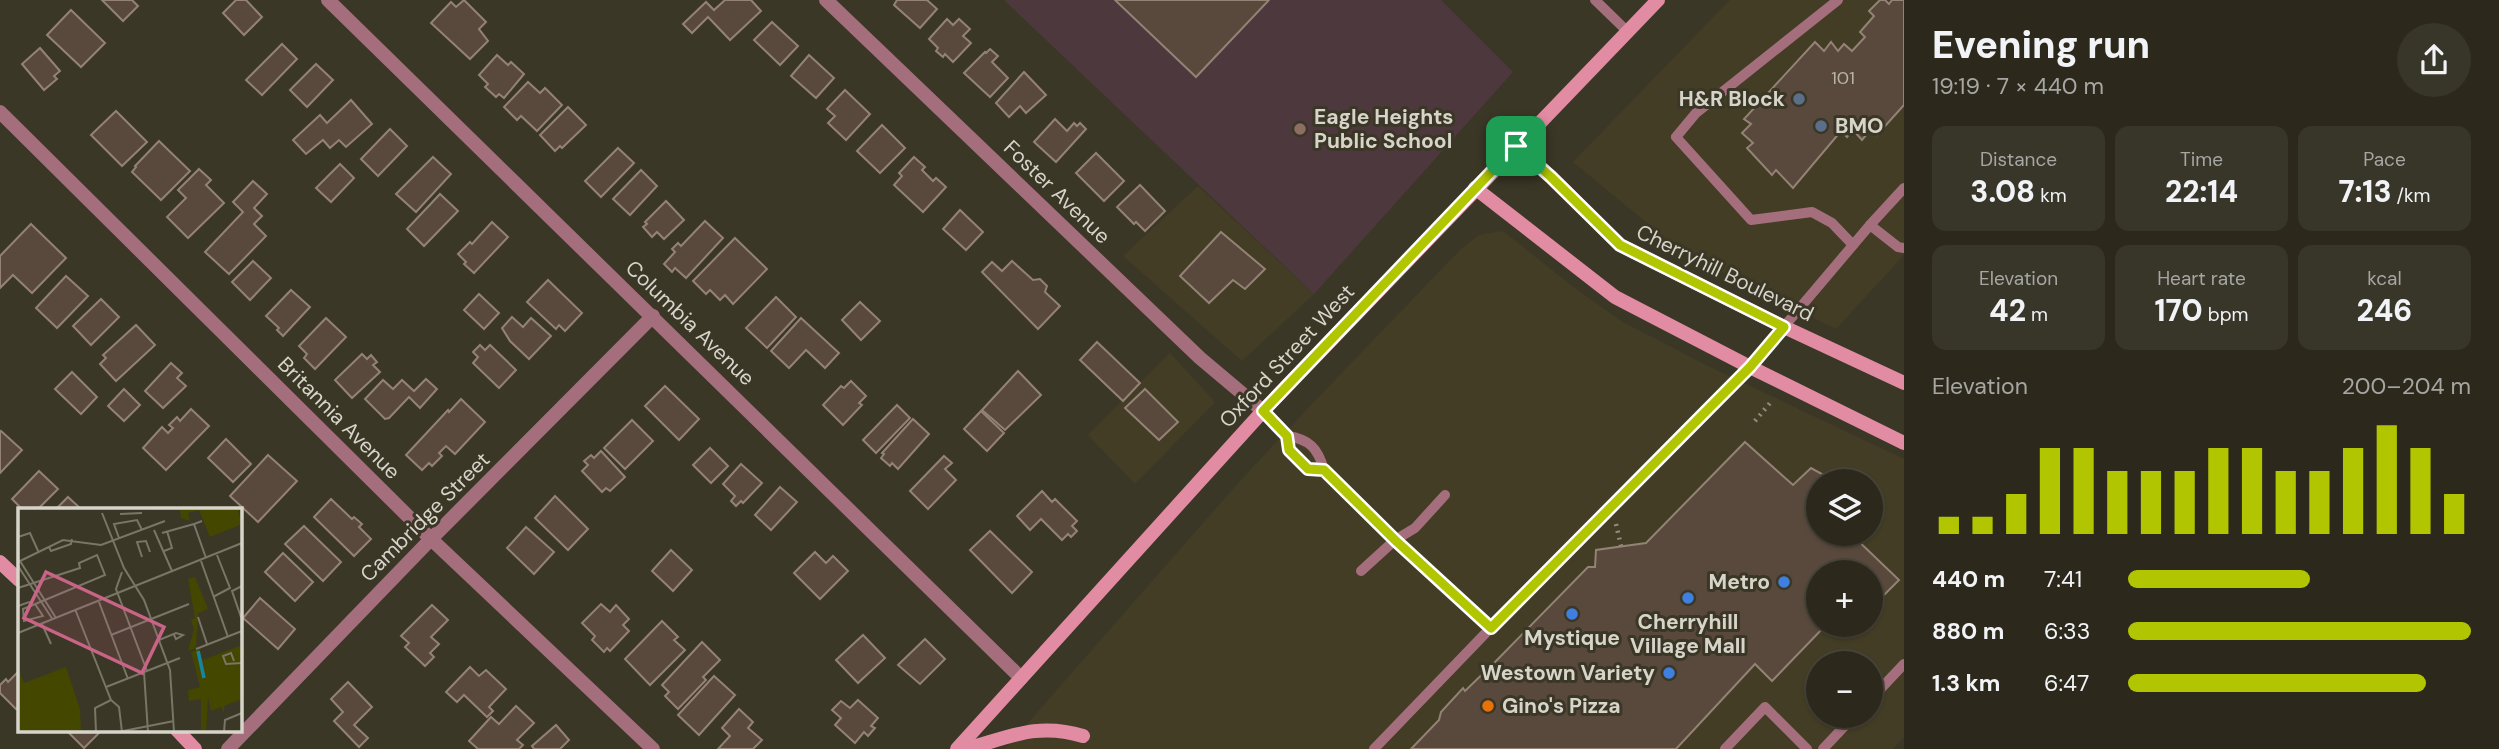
<!DOCTYPE html>
<meta charset="utf-8">
<style>
body{margin:0;font-family:"DM Sans",sans-serif;background:#383529;color:#f1f3f6;height:100vh;display:flex;flex-direction:column;font-size:26px;white-space:nowrap}
*{box-sizing:border-box;margin:0}
p{font-size:23px;color:#a6a6a3}
.icon{flex:none;width:38px;height:38px;fill:none;stroke:currentColor;stroke-width:2;stroke-linecap:round;stroke-linejoin:round}
.map{position:relative;flex:1;overflow:hidden}
.details{display:flex;flex-direction:column;background:#2c291c;width:595px}
.details>*{flex:none}
.fabs{position:absolute;left:1806px;top:469px;display:grid;gap:14px}
.fabs a{display:grid;place-items:center;width:77px;height:77px;border-radius:50%;background:#2c291c;box-shadow:0 2px 5px #0004,0 0 0 2px #48453b;font-size:35px}
.pin{position:absolute;display:grid;place-items:center;width:60px;height:60px;color:#fff;margin:-30px;border-radius:14px;box-shadow:0 4px 10px #0006}
.round{display:grid;place-items:center;flex:none;width:74px;height:74px;border-radius:37px;background:#383529}
.summary{display:flex;align-items:center;justify-content:space-between;height:119px;padding:0 28px}
h1{font-size:38px;font-weight:800;line-height:52px}
.figures{display:grid;grid-template-columns:repeat(3,1fr);gap:10px;height:119px;padding:7px 28px}
.figures div{display:grid;align-content:center;border-radius:14px;background:#383529;text-align:center}
.figures b{font-size:30px;font-weight:800}
.figures small{font-size:19px;font-weight:400}
.figures p{font-size:19px}
.chart{height:196px;padding:14px 28px}
.chart p{display:flex;justify-content:space-between}
.chart svg{width:100%;height:126px;margin-top:7px;stroke:#b1c500;stroke-width:6}
ul{padding:0 28px;list-style:none;font-size:23px}
li{display:grid;grid-template-columns:112px 84px 1fr;align-items:center;height:52px}
li i{height:18px;border-radius:9px;background:#b1c500}
main{display:flex;flex:1;min-height:0}
.map>svg:first-child{display:block}
</style>
<main>
<div class="map">
<svg width="1904" height="749" viewBox="0 0 1904 749">
<rect width="100%" height="100%" fill="#3b3726"/>
<!-- built -->
<g fill="#433d25" fill-rule="evenodd">
<path d="M1730,0H1904V255L1836,329L1682,252L1573,162Z"/>
<path d="M1198,186L1314,294L1242,361L1123,256Z"/>
<path d="M1503,231L1572,286L1623,322L1704,364L1904,459V737L1892,749H1005L1239,482L1312,404L1461,249L1479,235ZM1818,481H1871V534H1818ZM1818,572H1871V625H1818ZM1818,663H1871V716H1818Z"/>
<path d="M1170,353L1215,402L1135,484L1088,435Z"/>
</g>
<!-- education -->
<path fill="#4d383d" d="M1004,0H1441L1513,72L1314,294Z"/>
<!-- building -->
<g fill="#59493d" stroke="#938275" stroke-width="2">
<path d="M102,0H132L138,6L123,21Z"/>
<path d="M236,0H246L262,17L244,35L223,13Z"/>
<path d="M464,0L486,22L479,29L488,41L470,59L431,23L451,2L456,7Z"/>
<path d="M725,0H751L761,11L730,40L708,17L692,33L683,24L706,2L714,10Z"/>
<path d="M897,0H927L937,9L920,28L894,5Z"/>
<path d="M1115,0H1269L1196,77Z"/>
<path d="M1880,0H1885L1889,4L1892,0H1904V105L1877,135L1871,129L1862,140L1853,130L1847,137L1841,131L1793,188L1776,170L1772,175L1747,148L1753,143L1742,133L1751,124L1744,119L1815,42L1824,51L1831,42L1838,51L1844,44L1852,51L1865,37L1860,32L1874,16L1869,11Z"/>
<path d="M71,10L105,43L81,67L47,35Z"/>
<path d="M947,19L953,25L959,19L970,29L963,36L971,43L953,62L945,54L943,57L936,51L938,48L929,39Z"/>
<path d="M772,22L798,46L780,65L754,40Z"/>
<path d="M282,44L297,59L262,95L246,80Z"/>
<path d="M40,48L60,71L54,76L57,79L44,90L22,64Z"/>
<path d="M990,49L998,56L992,62L1008,78L990,97L964,73L985,52L986,53Z"/>
<path d="M497,55L508,65L511,62L524,74L504,98L499,94L496,97L485,87L488,84L479,75Z"/>
<path d="M809,55L834,78L816,98L791,76Z"/>
<path d="M316,64L333,80L307,107L290,90Z"/>
<path d="M1024,72L1046,95L1026,113L1020,106L1009,117L996,103Z"/>
<path d="M528,82L540,93L545,88L562,105L537,131L521,116L517,120L504,107Z"/>
<path d="M845,90L870,114L846,140L828,123L835,116L827,109Z"/>
<path d="M351,100L372,124L346,147L339,140L330,148L323,140L306,154L293,140L320,115L327,123Z"/>
<path d="M568,107L586,125L562,148L560,146L555,151L540,135Z"/>
<path d="M116,111L147,142L122,166L91,135Z"/>
<path d="M1055,119L1067,131L1074,123L1077,126L1080,123L1086,129L1056,162L1034,142Z"/>
<path d="M882,125L905,148L880,173L857,151Z"/>
<path d="M390,129L407,146L378,176L361,159Z"/>
<path d="M159,141L190,171L161,200L132,172L136,167L135,166Z"/>
<path d="M618,148L634,163L601,197L585,181Z"/>
<path d="M1096,153L1124,181L1104,201L1076,173Z"/>
<path d="M433,157L451,174L416,212L396,194Z"/>
<path d="M914,157L925,167L922,170L933,181L936,178L946,187L923,212L894,185L902,176L899,173Z"/>
<path d="M340,164L354,178L331,202L316,188Z"/>
<path d="M199,169L211,180L206,185L224,203L188,238L167,217L186,198L178,190Z"/>
<path d="M641,170L657,186L630,215L613,199Z"/>
<path d="M253,181L267,194L254,208L262,216L254,224L266,236L229,274L205,252L243,212L233,202Z"/>
<path d="M1140,185L1165,211L1145,231L1136,222L1134,224L1117,207Z"/>
<path d="M440,194L458,211L424,246L407,229Z"/>
<path d="M666,201L684,220L664,239L657,232L652,237L643,227L647,224L645,222Z"/>
<path d="M960,210L983,232L966,250L943,229Z"/>
<path d="M705,221L723,238L686,278L675,268L672,272L664,264L675,252L672,249L678,243L681,246Z"/>
<path d="M492,222L508,237L474,273L464,264L466,262L458,254L470,242L472,244Z"/>
<path d="M31,224L66,258L32,293L13,275L0,288V256Z"/>
<path d="M1221,232L1265,269L1245,289L1233,280L1209,303L1180,276Z"/>
<path d="M735,238L767,269L733,304L725,295L720,300L710,290L706,294L693,281Z"/>
<path d="M253,261L271,278L250,300L232,282Z"/>
<path d="M1012,261L1033,280L1040,279L1047,286L1045,292L1060,306L1038,329L982,272L992,262L1002,271Z"/>
<path d="M66,276L88,296L57,328L36,308Z"/>
<path d="M548,280L582,313L565,331L559,325L556,329L527,302Z"/>
<path d="M291,290L310,307L283,336L277,330L279,328L266,316Z"/>
<path d="M479,294L499,313L484,329L464,310Z"/>
<path d="M776,297L796,317L767,348L746,328Z"/>
<path d="M101,299L119,317L91,345L73,326Z"/>
<path d="M860,302L880,321L861,340L842,320Z"/>
<path d="M512,317L523,327L531,318L551,336L529,359L510,341L502,328Z"/>
<path d="M326,318L346,337L315,369L304,358L307,354L299,346Z"/>
<path d="M801,318L839,353L825,368L806,350L789,368L771,351Z"/>
<path d="M136,325L155,345L116,381L100,364L106,358L103,355Z"/>
<path d="M1097,342L1140,383L1123,401L1080,360Z"/>
<path d="M480,345L485,350L490,345L516,370L499,388L473,363L478,357L473,352Z"/>
<path d="M362,354L367,359L371,355L377,362L373,365L380,372L352,398L335,380Z"/>
<path d="M171,363L182,373L177,378L186,386L163,408L145,391Z"/>
<path d="M1018,371L1041,395L1005,430L982,410Z"/>
<path d="M72,372L97,397L81,414L55,389Z"/>
<path d="M426,379L437,389L420,408L409,397L389,418L385,419L365,399L383,380L393,389L402,380L414,391Z"/>
<path d="M851,381L866,396L859,403L862,405L843,425L823,405L841,386L844,388Z"/>
<path d="M665,386L699,419L679,440L645,406Z"/>
<path d="M124,389L140,405L124,421L108,406Z"/>
<path d="M1145,389L1178,422L1159,440L1125,408Z"/>
<path d="M461,399L485,422L455,454L446,446L439,453L442,456L432,466L429,463L422,470L406,455L448,410L449,412Z"/>
<path d="M897,405L910,418L876,453L863,440Z"/>
<path d="M191,409L209,426L166,470L143,448L162,427L168,433L173,428L169,425L177,417L180,421Z"/>
<path d="M981,411L1004,433L987,451L964,429Z"/>
<path d="M913,419L929,434L898,469L892,463L890,466L881,458L884,454L882,453Z"/>
<path d="M632,420L653,441L625,469L604,448Z"/>
<path d="M1,431L22,450L0,473V432Z"/>
<path d="M226,439L251,464L233,482L208,458Z"/>
<path d="M1745,442L1793,485L1811,468L1831,479L1829,481H1818V493L1814,498L1818,503V534H1851L1899,580L1871,608V572H1818V625H1826L1772,681L1755,664L1676,749H1411L1439,720L1441,712L1463,688L1465,691L1496,661L1588,567H1595L1596,550L1646,543Z"/>
<path d="M710,448L728,466L711,483L693,465Z"/>
<path d="M601,451L625,477L610,491L606,488L602,492L582,471L588,465L584,461L591,455L594,458Z"/>
<path d="M268,455L297,481L258,522L230,496Z"/>
<path d="M944,456L952,463L945,469L956,480L928,509L910,491Z"/>
<path d="M741,464L762,483L743,503L741,501L736,506L731,501L735,496L723,484Z"/>
<path d="M39,471L58,489L38,509H22L12,499Z"/>
<path d="M780,487L797,502L771,530L755,515Z"/>
<path d="M1042,491L1052,502L1055,499L1077,521L1072,526L1077,531L1071,537L1068,534L1062,540L1041,519L1030,530L1017,516Z"/>
<path d="M555,496L588,529L568,550L535,518Z"/>
<path d="M68,497L81,509H56Z"/>
<path d="M331,499L352,519L354,517L362,524L359,527L371,539L354,556L314,517Z"/>
<path d="M304,526L341,562L323,581L285,544Z"/>
<path d="M526,527L554,552L534,574L507,548Z"/>
<path d="M990,531L1032,572L1012,593L970,550Z"/>
<path d="M671,550L692,570L673,591L652,571Z"/>
<path d="M815,552L826,563L833,556L848,571L820,599L794,573Z"/>
<path d="M283,553L313,582L295,601L265,572Z"/>
<path d="M260,598L295,629L278,649L243,618Z"/>
<path d="M601,604L610,612L616,605L629,619L623,625L629,631L610,651L607,648L604,652L592,640L595,636L582,623Z"/>
<path d="M432,605L448,620L431,637L439,644L430,653L434,657L425,666L405,647L409,643L401,636Z"/>
<path d="M662,621L678,637L674,640L685,650L650,685L625,659Z"/>
<path d="M863,635L885,658L858,683L836,660Z"/>
<path d="M925,639L945,659L920,684L898,665Z"/>
<path d="M702,642L720,660L703,677L706,680L678,709L665,696L669,692L662,685Z"/>
<path d="M470,667L479,676L486,670L506,689L489,707L493,711L487,717L464,695L457,702L446,692Z"/>
<path d="M19,671V706L16,709L0,693V685L6,679L8,682Z"/>
<path d="M714,676L735,695L699,735L678,715Z"/>
<path d="M348,682L372,707L354,725L368,738L359,747L334,721L343,712L331,699Z"/>
<path d="M858,700L878,718L871,726L875,728L868,736L864,732L855,743L835,725L841,718L832,710L841,701L850,708Z"/>
<path d="M516,706L534,723L517,740L523,745L519,749H478L469,741L491,717L499,724Z"/>
<path d="M739,709L753,722L748,728L762,740L753,749H718L730,736L722,728Z"/>
<path d="M556,725L569,740L560,749H534L532,746Z"/>
<path d="M66,730H102L84,748Z"/>
</g>
<g fill="none" stroke-linecap="round" stroke-linejoin="round">
<!-- path -->
<g stroke="#908d7f" stroke-width="4.5" stroke-dasharray="2 5" stroke-linecap="butt">
<path d="M1755,421L1770,403"/>
<path d="M1616,524L1621,546"/>
</g>
<!-- lane -->
<g stroke="#a56e7d" stroke-width="10">
<path d="M1595,0L1627,31"/>
<path d="M1838,0L1696,113L1676,137L1751,220L1812,212L1832,223L1853,245"/>
<path d="M1870,225L1904,188"/>
<path d="M1263,411L1287,436L1289,450L1308,469L1324,470C1318,448 1309,439 1287,436"/>
<path d="M1324,470L1395,540L1491,628"/>
<path d="M1361,571L1395,540L1415,528L1445,495"/>
<path d="M1871,699L1904,664"/>
<path d="M1374,749L1505,613L1750,367L1870,225L1898,247L1904,248"/>
<path d="M1725,749L1765,707L1807,749"/>
<path d="M1823,749L1854,716"/>
</g>
<!-- street -->
<g stroke="#a56e7d" stroke-width="14">
<path d="M328,0L1021,678"/>
<path d="M826,0L1200,358L1263,411"/>
<path d="M0,112L431,539L653,749"/>
<path d="M228,749L431,539L653,316"/>
</g>
<!-- secondary -->
<g stroke="#e28ca4" stroke-width="14">
<path d="M1516,146L1551,177L1620,245L1784,327L1904,383"/>
<path d="M1475,188L1615,297L1750,367L1904,443"/>
<path d="M0,562L19,580"/>
<path d="M177,730L195,749"/>
<path d="M957,749L1263,411L1658,0"/>
<path d="M966,749C1010,737 1037,722 1083,736"/>
</g>
</g>
<g fill="none" stroke-linecap="round" stroke-linejoin="round">
<defs>
<path id="route" d="M1516,146L1551,177L1620,245L1784,327L1750,367L1491,628L1395,540L1324,470L1308,469L1289,450L1287,436L1263,411Z"/>
</defs>
<!-- route casing -->
<use href="#route" stroke="#fff" stroke-width="14"/>
<!-- route -->
<use href="#route" stroke="#b1c500" stroke-width="9"/>
</g>
<!-- markers -->
<g fill="#5c6f8a" stroke="#3b3726" stroke-width="2.5">
<circle cx="1799" cy="99" r="7"/>
<circle cx="1821" cy="126" r="7"/>
</g>
<circle fill="#8d6e63" stroke="#3b3726" stroke-width="2.5" cx="1300" cy="129" r="7"/>
<g fill="#3f7fe0" stroke="#3b3726" stroke-width="2.5">
<circle cx="1784" cy="582" r="7"/>
<circle cx="1688" cy="598" r="7"/>
<circle cx="1572" cy="614" r="7"/>
<circle cx="1669" cy="673" r="7"/>
</g>
<circle fill="#e8710a" stroke="#3b3726" stroke-width="2.5" cx="1488" cy="706" r="7"/>
<g text-anchor="middle" stroke-width="6" stroke-linejoin="round" paint-order="stroke">
<!-- number labels -->
<g font-size="18" fill="#b8b2a7">
<text x="1843" y="84">101</text>
</g>
<!-- poi labels -->
<g font-size="21" font-weight="bold" fill="#d7d5ca" stroke="#3b3726" text-anchor="end">
<text x="1785" y="106">H&amp;R Block</text>
<text x="1314" y="124" text-anchor="start">Eagle Heights<tspan x="1314" dy="24">Public School</tspan></text>
<text x="1835" y="133" text-anchor="start">BMO</text>
<text x="1770" y="589">Metro</text>
<text x="1688" y="629" text-anchor="middle">Cherryhill<tspan x="1688" dy="24">Village Mall</tspan></text>
<text x="1572" y="645" text-anchor="middle">Mystique</text>
<text x="1655" y="680">Westown Variety</text>
<text x="1502" y="713" text-anchor="start">Gino's Pizza</text>
</g>
<!-- street labels -->
<g font-size="21" fill="#d7d5ca" stroke="#3b3726">
<text transform="translate(1057 192) rotate(44)" y="7">Foster Avenue</text>
<text transform="translate(1725 273) rotate(26)" y="7">Cherryhill Boulevard</text>
<text transform="translate(690 323) rotate(44)" y="7">Columbia Avenue</text>
<text transform="translate(1287 356) rotate(-47)" y="7">Oxford Street West</text>
<text transform="translate(339 418) rotate(45)" y="7">Britannia Avenue</text>
<text transform="translate(425 517) rotate(-45)" y="7">Cambridge Street</text>
</g>
</g>
<!-- overview -->
<g transform="translate(18 508)">
<rect width="224" height="224" fill="#3b3726"/>
<path d="M84,0H224L220,3L224,16L192,29L181,2L170,5L172,13L163,10L162,2ZM177,69L190,101L180,105L178,140L170,143L176,121L173,112L177,110L170,71ZM224,137V191L206,198V205L203,199L193,203L190,189L188,224H183V191L171,193L170,182L182,179L173,144L181,141L185,152ZM48,159L62,201L63,224H0V161L6,175Z" fill="#444700"/>
<path fill="none" stroke="#1785a2" stroke-width="3.5" d="M180,143L186,170"/>
<path fill="none" stroke="#797668" stroke-width="2" d="M84,5L106,60L126,92L152,162L156,224M102,6L124,5M184,13L176,16L188,50M136,22L154,63M144,25L176,16M0,29L12,25L21,45M101,30L96,16L119,12L124,22M31,39L33,43L53,36L54,31M146,43L154,40L149,23M124,49L119,34L128,33L132,44M2,53L38,110M183,53L210,129M0,54L45,32L83,37L147,13M0,58L35,112M104,64L98,81L129,163M224,78L214,83L224,112M0,80L62,60L61,55L79,47L87,67L15,97L11,94L0,98M195,89L212,80L199,47M81,94L110,171M15,97L5,101L6,113L25,108L17,96M57,101L93,192L101,199L104,224M180,109L189,136M24,116L33,136M0,125L224,35M93,127L171,96M141,132L158,125L165,127L158,131L156,127M178,141L224,123M216,153L213,145L205,148L208,156L224,155M126,164L130,224M88,179L162,150M78,224L77,200L93,192M100,224L156,213M206,224L207,212L224,205"/>
<path fill="#ca6487" fill-opacity="0.15" stroke="#ca6487" stroke-width="3.5" d="M28,64L146,119L124,165L6,110Z"/>
<rect width="224" height="224" fill="none" stroke="#d7d5ca" stroke-width="3.5"/>
</g>
</svg>
<div class="fabs">
<a><svg class="icon" aria-label="layers" viewBox="0 0 24 24"><path d="M12 4l9 5-9 5-9-5zM3 14l9 5 9-5"/></svg></a>
<a>+</a>
<a>−</a>
</div>
<div class="pin" style="left:1516px;top:146px;background:#1e9e55"><svg class="icon" aria-label="arrive" viewBox="0 0 24 24"><path d="M6 21V4h12l-3 4 3 4H6"/></svg></div>
</div>
<section class="details">
<div class="summary"><div><h1>Evening run</h1><p>19:19 · 7 × 440 m</p></div><a class="round"><svg class="icon" aria-label="share" viewBox="0 0 24 24"><path d="M12 15V3M7 8l5-5 5 5M5 13v7h14v-7"/></svg></a></div>
<div class="figures">
<div><p>Distance</p><b>3.08<small> km</small></b></div>
<div><p>Time</p><b>22:14</b></div>
<div><p>Pace</p><b>7:13<small> /km</small></b></div>
</div>
<div class="figures">
<div><p>Elevation</p><b>42<small> m</small></b></div>
<div><p>Heart rate</p><b>170<small> bpm</small></b></div>
<div><p>kcal</p><b>246</b></div>
</div>
<div class="chart"><p><span>Elevation</span>200–204 m</p>
<svg viewBox="0 0 160 44" preserveAspectRatio="none"><path d="M5 44V38M15 44V38M25 44V30M35 44V14M45 44V14M55 44V22M65 44V22M75 44V22M85 44V14M95 44V14M105 44V22M115 44V22M125 44V14M135 44V6M145 44V14M155 44V30"/></svg>
</div>
<ul>
<li><b>440 m</b>7:41<i style="width:53%"></i></li>
<li><b>880 m</b>6:33<i style="width:100%"></i></li>
<li><b>1.3 km</b>6:47<i style="width:87%"></i></li>
</ul>
</section>
</main>
